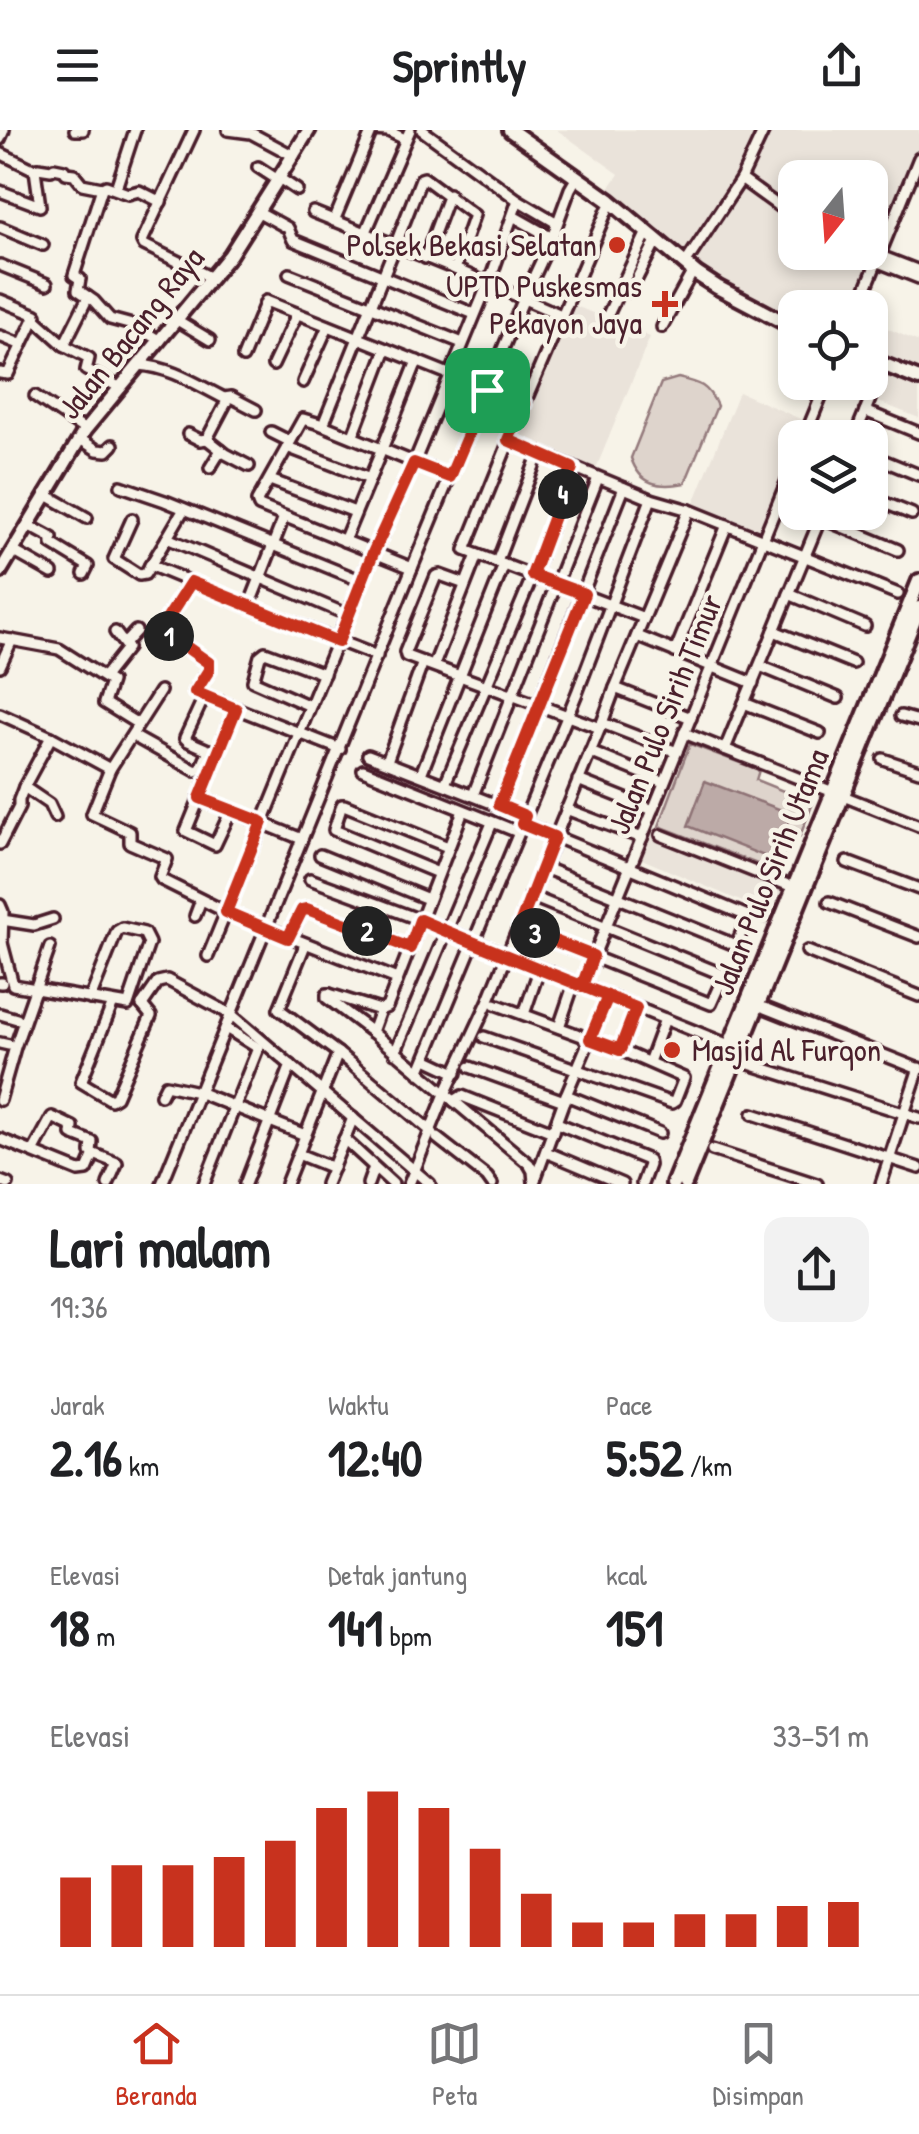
<!DOCTYPE html>
<html lang="id">
<meta charset="utf-8">
<style>
body{margin:0;font-family:"Patrick Hand",sans-serif;background:#f2f2f2;color:#202124;height:100vh;display:flex;flex-direction:column;font-size:38px;white-space:nowrap}
*{box-sizing:border-box;margin:0}
p{font-size:32px;color:#757577}
.icon{flex:none;width:55px;height:55px;fill:none;stroke:currentColor;stroke-width:2;stroke-linecap:round;stroke-linejoin:round}
.map{position:relative;height:1054px;overflow:hidden}
.side{display:flex;flex-direction:column;background:#fff;flex:1}
.side>*{flex:none}
.needle{width:65px;rotate:197deg}
.controls{position:absolute;left:778px;top:30px;display:grid;gap:20px}
.controls a{display:grid;place-items:center;width:110px;height:110px;border-radius:20px;background:#fff;box-shadow:0 5px 15px #0003;font-size:50px}
.pin{position:absolute;display:grid;place-items:center;width:85px;height:85px;color:#fff;margin:-42px;border-radius:20px;box-shadow:0 5px 15px #0006}
.km{position:absolute;width:50px;height:50px;margin:-25px;border-radius:50%;background:#222;color:#fff;font-size:28px;line-height:50px;text-align:center}
.round{display:grid;place-items:center;flex:none;width:105px;height:105px;border-radius:20px;background:#f2f2f2}
.head{display:flex;align-items:center;justify-content:space-between;height:170px;padding:0 50px}
h1{font-size:55px;font-weight:800;line-height:75px}
.figures{display:grid;grid-template-columns:repeat(3,1fr);gap:15px;height:170px;padding:10px 50px}
.figures div{display:grid;align-content:center}
.figures b{font-size:50px;font-weight:800}
.figures small{font-size:28px;font-weight:400}
.figures p{font-size:28px}
.chart{height:280px;padding:20px 50px}
.chart p{display:flex;justify-content:space-between}
.chart svg{width:100%;height:180px;margin-top:10px;stroke:#c8321e;stroke-width:6}
header{display:flex;justify-content:space-between;align-items:center;height:130px;padding:0 50px;background:#fff;font-size:45px;font-weight:800}
.menu{display:flex;justify-content:space-around;align-items:center;height:140px;border-top:2px solid #e0e0e0;background:#fff;font-size:28px;color:#757577}
.menu a{display:grid;justify-items:center;gap:5px}
.menu .on{color:#c8321e}
.map>svg:first-child{display:block}
</style>
<header><svg class="icon" aria-label="menu" viewBox="0 0 24 24"><path d="M4 6h16M4 12h16M4 18h16"/></svg>Sprintly<svg class="icon" aria-label="share" viewBox="0 0 24 24"><path d="M12 15V3M7 8l5-5 5 5M5 13v7h14v-7"/></svg></header>
<div class="map">
<svg width="919" height="1054" viewBox="0 0 919 1054">
<rect width="100%" height="100%" fill="#f7f3e8"/>
<filter id="ink" filterUnits="userSpaceOnUse"><feTurbulence type="fractalNoise" baseFrequency=".01" numOctaves="2"/><feDisplacementMap in="SourceGraphic" scale="20" xChannelSelector="R" yChannelSelector="G"/><feConvolveMatrix kernelMatrix="1 2 1 2 8 2 1 2 1" color-interpolation-filters="sRGB"/></filter>
<g filter="url(#ink)">
<!-- built -->
<g fill="#eae3da" fill-rule="evenodd">
<path d="M557,0H919V45L913,43L851,177L795,178V199L721,161L603,67L619,44ZM795,48H870V122H795Z"/>
<path d="M571,174L650,207L595,341L514,306Z"/>
<path d="M870,191L919,212V288L869,268L866,274L820,256L821,253L870,252Z"/>
<path d="M739,262L805,291L798,307L795,308V315L758,406L692,378Z"/>
<path d="M650,696L787,752L768,797L748,788L752,776L637,727Z"/>
</g>
<!-- green -->
<g fill="#ded4cc" stroke="#947a7c" stroke-width="2.5">
<path d="M678,248C700,253 708,255 717,276L685,353C659,358 640,355 631,328L661,253Z"/>
<path d="M690,614L759,640L756,650L813,673L800,706L793,704L778,742L659,696Z"/>
</g>
<!-- water -->
<path fill="#bcaaa7" stroke="#8e7275" stroke-width="2.5" d="M705,651L792,684L774,730L688,696Z"/>
<g fill="none" stroke-linecap="round" stroke-linejoin="round">
<defs>
<g id="minor">
<path d="M75,0H83"/>
<path d="M194,0L142,111L144,115L212,148"/>
<path d="M228,0L251,3L294,26"/>
<path d="M422,0L518,70L489,153"/>
<path d="M0,9L4,0"/>
<path d="M0,23L35,40L38,38L51,40L54,38L64,40L66,43L74,44L82,54L102,58L106,56L128,64L139,61L161,72"/>
<path d="M258,37L278,50"/>
<path d="M279,48L297,60"/>
<path d="M741,49L795,88"/>
<path d="M102,58L74,145L80,149L78,160L94,171L110,189L136,196L160,211"/>
<path d="M116,58L135,0"/>
<path d="M0,61L40,76L35,40"/>
<path d="M518,70L557,93"/>
<path d="M257,81L288,98L293,110L472,183"/>
<path d="M313,82L455,139L561,185"/>
<path d="M513,86L552,108"/>
<path d="M334,91L372,0L388,1L405,9"/>
<path d="M0,97L43,115"/>
<path d="M365,104L410,0"/>
<path d="M395,116L421,49L424,48L474,85L455,139"/>
<path d="M853,122L919,148"/>
<path d="M870,122L919,141"/>
<path d="M425,128L449,64"/>
<path d="M685,134L741,49L764,0"/>
<path d="M0,135L47,154"/>
<path d="M289,144L460,212"/>
<path d="M630,162L657,109"/>
<path d="M0,170L36,185L8,244L0,243"/>
<path d="M858,178L919,28"/>
<path d="M35,189L64,215L89,228L86,240L121,258"/>
<path d="M177,190L210,210"/>
<path d="M604,193L647,102"/>
<path d="M662,197L693,141"/>
<path d="M0,206L22,215"/>
<path d="M64,215L88,167"/>
<path d="M243,227L266,171L524,274L465,420L644,488"/>
<path d="M139,235C171,237 196,254 224,268L231,267L256,280"/>
<path d="M273,235L297,184"/>
<path d="M303,252L328,196"/>
<path d="M35,266L85,300"/>
<path d="M228,269L207,309L226,324L249,336"/>
<path d="M526,270L608,78"/>
<path d="M865,281L919,303"/>
<path d="M325,290L394,119"/>
<path d="M808,300L827,308"/>
<path d="M271,302L289,311"/>
<path d="M354,303L386,219"/>
<path d="M188,304L200,310L207,309"/>
<path d="M804,308L827,252"/>
<path d="M854,308L884,235"/>
<path d="M80,309L97,320L107,321L113,315"/>
<path d="M508,310L651,369L689,380L898,464"/>
<path d="M384,314L417,231"/>
<path d="M287,317L370,349"/>
<path d="M870,325L919,345"/>
<path d="M416,328L487,156"/>
<path d="M210,338L221,320"/>
<path d="M270,350L355,382"/>
<path d="M121,356L165,371L362,451"/>
<path d="M45,364L87,388"/>
<path d="M870,367L912,384"/>
<path d="M184,379L167,408L348,485"/>
<path d="M821,388L898,420"/>
<path d="M132,389L114,429L139,445L145,444L167,408"/>
<path d="M28,395L52,408V414L88,436L84,444"/>
<path d="M344,411L380,324"/>
<path d="M13,421L52,443"/>
<path d="M497,432L539,323"/>
<path d="M150,435L249,476L377,526"/>
<path d="M412,438L259,376L257,371L303,289L320,294L450,347"/>
<path d="M191,452L161,499L209,533V540L195,562L340,619"/>
<path d="M465,454L440,445L436,446L405,522L406,526L600,598"/>
<path d="M789,464L865,496"/>
<path d="M249,476L284,387"/>
<path d="M774,501L853,533"/>
<path d="M637,506L753,553"/>
<path d="M0,508L59,519L111,552L104,573L138,594"/>
<path d="M125,513L136,501"/>
<path d="M675,522L727,395"/>
<path d="M434,535L477,425"/>
<path d="M0,536L12,510"/>
<path d="M760,536L838,568"/>
<path d="M104,547L127,518L115,502"/>
<path d="M615,558L691,588"/>
<path d="M160,561L110,639L92,684L130,702V713L167,729L160,747L162,750L226,782L397,849"/>
<path d="M204,567L185,608L188,611L213,622"/>
<path d="M744,573L820,603"/>
<path d="M310,576L253,551L260,526L265,522L324,544"/>
<path d="M0,584L51,607L110,639"/>
<path d="M901,586L919,591"/>
<path d="M602,593L677,622"/>
<path d="M684,603L919,696"/>
<path d="M133,606L196,641L201,639L209,620"/>
<path d="M725,619L823,382"/>
<path d="M590,622L664,652"/>
<path d="M368,625L525,686"/>
<path d="M883,629L919,641"/>
<path d="M387,631L423,532"/>
<path d="M363,640L518,702"/>
<path d="M421,644L504,435"/>
<path d="M578,650L653,680"/>
<path d="M445,654L533,445L572,337"/>
<path d="M24,657L49,674L55,687"/>
<path d="M473,665L598,348"/>
<path d="M200,668L302,709"/>
<path d="M499,675L624,358"/>
<path d="M566,679L642,708"/>
<path d="M231,681L215,715L186,701L236,579"/>
<path d="M522,693L745,785L747,789L737,813L733,814L542,737"/>
<path d="M661,705L793,757"/>
<path d="M0,714L19,677V670L24,657L51,607"/>
<path d="M320,725L428,769"/>
<path d="M847,732L919,759"/>
<path d="M438,743L334,700L342,675H344L448,717"/>
<path d="M310,749L418,789L729,915"/>
<path d="M829,772L919,807"/>
<path d="M0,775L3,782L2,813"/>
<path d="M195,786L201,770"/>
<path d="M2,790L34,795L53,789"/>
<path d="M519,797L711,874L724,845L530,766"/>
<path d="M289,808L303,780L307,779L410,818"/>
<path d="M0,813H2L13,855L128,875L149,813L144,803L122,798L117,801L90,869"/>
<path d="M305,815L279,879L338,923L432,1002"/>
<path d="M807,821L919,866"/>
<path d="M208,826L373,423L414,333"/>
<path d="M0,853H2"/>
<path d="M582,855L795,331"/>
<path d="M329,864H327V868L372,902L529,1034L533,1041L534,1052"/>
<path d="M329,864L380,880"/>
<path d="M113,873L81,952L111,970L116,967L151,886L142,875"/>
<path d="M142,875L158,852L167,850L232,885L430,1054"/>
<path d="M765,878L919,939"/>
<path d="M0,884L17,889"/>
<path d="M524,884L537,846"/>
<path d="M559,897L572,859"/>
<path d="M372,902L380,880L387,877L463,681"/>
<path d="M484,907L672,973L675,971L684,948L620,920L495,874"/>
<path d="M0,913L9,915"/>
<path d="M620,920L636,878"/>
<path d="M395,923L492,693"/>
<path d="M426,929L456,943"/>
<path d="M649,932L665,889"/>
<path d="M746,933L919,988"/>
<path d="M470,937L564,971"/>
<path d="M419,943L577,563L651,369"/>
<path d="M161,965L166,955L198,962L305,1005"/>
<path d="M566,965L660,1003"/>
<path d="M0,970L15,917L50,817"/>
<path d="M454,971L462,966L553,1002"/>
<path d="M753,984L919,1038"/>
<path d="M557,993L648,1030L649,1035L642,1054"/>
<path d="M437,1008L487,1047L492,1054"/>
<path d="M0,1009L79,1041L87,1040L94,1024L91,1022L92,1012L72,1004L73,997L52,987L33,1022"/>
<path d="M344,1009L393,1054"/>
<path d="M712,1020L817,1054"/>
<path d="M546,1022L622,1054"/>
<path d="M94,1024L117,1033L108,1054"/>
<path d="M298,1024L333,1038"/>
<path d="M535,1050L566,965L608,866"/>
<path d="M0,1051L8,1054"/>
<path d="M162,1054L412,438L524,168L552,108L570,59L577,47"/>
<path d="M204,1054L258,918L226,898"/>
<path d="M245,1054L291,935"/>
<path d="M286,1054L338,923"/>
<path d="M326,1054L353,988"/>
<path d="M368,1054L374,1037"/>
<path d="M409,1054L445,964L488,872L602,593L615,558L689,380"/>
<path d="M881,1054L919,938"/>
</g>
<path id="tertiary" d="M0,442L85,300L230,125L309,0"/>
<g id="secondary">
<path d="M510,0L610,71L697,144L717,157L795,198"/>
<path d="M870,229L919,249"/>
<path d="M673,1054L919,451"/>
<path d="M685,1054L919,478"/>
</g>
</defs>
<!-- minor casing -->
<use href="#minor" stroke="#4a1f2b" stroke-width="16"/>
<!-- tertiary casing -->
<use href="#tertiary" stroke="#4a1f2b" stroke-width="19"/>
<!-- secondary casing -->
<use href="#secondary" stroke="#4a1f2b" stroke-width="20"/>
<!-- minor -->
<use href="#minor" stroke="#f7f3e8" stroke-width="9"/>
<!-- tertiary -->
<use href="#tertiary" stroke="#f7f3e8" stroke-width="11"/>
<!-- secondary -->
<use href="#secondary" stroke="#f7f3e8" stroke-width="12"/>
</g>
</g>
<g fill="none" stroke-linecap="round" stroke-linejoin="round" filter="url(#ink)">
<defs>
<path id="route" d="M487,260L450,347L414,333L373,423L338,512L191,452L161,499L209,533V540L195,562L236,579L200,668L262,692L226,782L288,808L302,780L307,779L410,818L420,790C491,821 564,848 636,878L620,920L590,909L608,866L582,856L593,826L519,797L554,707L522,694L525,686L499,675L584,464L532,445L572,338L508,310L524,274L487,260"/>
</defs>
<!-- route casing -->
<use href="#route" stroke="#fff" stroke-width="20"/>
<!-- route -->
<use href="#route" stroke="#c8321e" stroke-width="12"/>
</g>
<!-- markers -->
<g fill="#c8321e" stroke="#f7f3e8" stroke-width="4">
<circle cx="617" cy="115" r="10"/>
<path d="M660 159h10v10h10v10h-10v10h-10v-10h-10v-10h10z"/>
<circle cx="672" cy="920" r="10"/>
</g>
<g text-anchor="middle" stroke-width="9" stroke-linejoin="round" paint-order="stroke">
<!-- poi labels -->
<g font-size="32" fill="#4a1f2b" stroke="#f7f3e8" text-anchor="end">
<text x="597" y="126">Polsek Bekasi Selatan</text>
<text x="642" y="167">UPTD Puskesmas<tspan x="642" dy="37">Pekayon Jaya</tspan></text>
<text x="692" y="931" text-anchor="start">Masjid Al Furqon</text>
</g>
<!-- street labels -->
<g font-size="32" fill="#4a1f2b" stroke="#f7f3e8">
<text transform="translate(131 203) rotate(-51)" y="11">Jalan Bacang Raya</text>
<text transform="translate(665 584) rotate(-68)" y="11">Jalan Pulo Sirih Timur</text>
<text transform="translate(770 742) rotate(-68)" y="11">Jalan Pulo Sirih Utama</text>
</g>
</g>
</svg>
<div class="controls">
<a><svg class="needle" viewBox="-14 -14 28 28"><path d="M0-13l5 13h-10z" fill="#e53935"/><path d="M0 13l5-13h-10z" fill="#757577"/></svg></a>
<a><svg class="icon" aria-label="locate" viewBox="0 0 24 24"><circle cx="12" cy="12" r="6"/><path d="M12 2v4M12 18v4M2 12h4M18 12h4"/></svg></a>
<a><svg class="icon" aria-label="layers" viewBox="0 0 24 24"><path d="M12 4l9 5-9 5-9-5zM3 14l9 5 9-5"/></svg></a>
</div>
<div class="pin" style="left:487px;top:260px;background:#1e9e55"><svg class="icon" aria-label="arrive" viewBox="0 0 24 24"><path d="M6 21V4h12l-3 4 3 4H6"/></svg></div>
<b class="km" style="left:169px;top:506px">1</b>
<b class="km" style="left:367px;top:801px">2</b>
<b class="km" style="left:535px;top:803px">3</b>
<b class="km" style="left:563px;top:364px">4</b>
</div>
<section class="side">
<div class="head"><div><h1>Lari malam</h1><p>19:36</p></div><a class="round"><svg class="icon" aria-label="share" viewBox="0 0 24 24"><path d="M12 15V3M7 8l5-5 5 5M5 13v7h14v-7"/></svg></a></div>
<div class="figures">
<div><p>Jarak</p><b>2.16<small> km</small></b></div>
<div><p>Waktu</p><b>12:40</b></div>
<div><p>Pace</p><b>5:52<small> /km</small></b></div>
</div>
<div class="figures">
<div><p>Elevasi</p><b>18<small> m</small></b></div>
<div><p>Detak jantung</p><b>141<small> bpm</small></b></div>
<div><p>kcal</p><b>151</b></div>
</div>
<div class="chart"><p><span>Elevasi</span>33–51 m</p>
<svg viewBox="0 0 160 44" preserveAspectRatio="none"><path d="M5 44V27M15 44V24M25 44V24M35 44V22M45 44V18M55 44V10M65 44V6M75 44V10M85 44V20M95 44V31M105 44V38M115 44V38M125 44V36M135 44V36M145 44V34M155 44V33"/></svg>
</div>
</section>
<nav class="menu">
<a class="on"><svg class="icon" aria-label="home" viewBox="0 0 24 24"><path d="M3 11l9-7 9 7M6 9v11h12V9"/></svg>Beranda</a>
<a><svg class="icon" aria-label="map" viewBox="0 0 24 24"><path d="M3 6l6-2 6 2 6-2v14l-6 2-6-2-6 2zM9 4v14M15 6v14"/></svg>Peta</a>
<a><svg class="icon" aria-label="saved" viewBox="0 0 24 24"><path d="M7 4h10v16l-5-4-5 4z"/></svg>Disimpan</a>
</nav>
